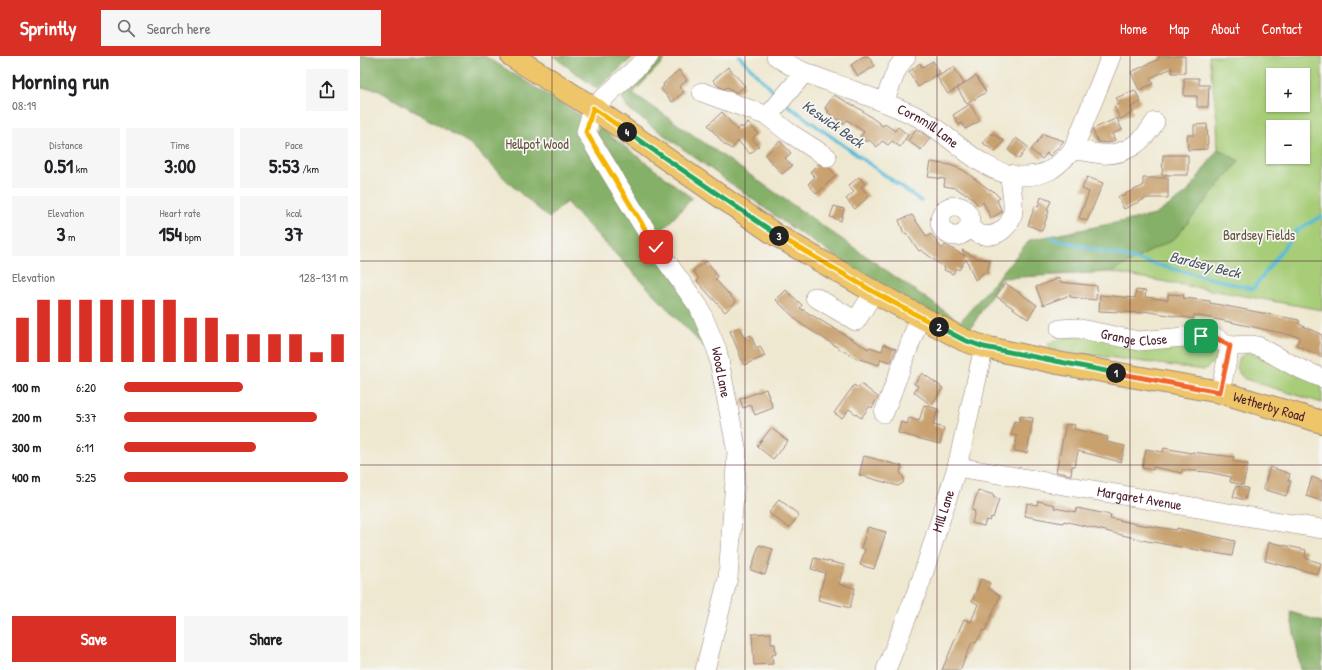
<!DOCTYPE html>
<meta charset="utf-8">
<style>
body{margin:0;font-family:"Patrick Hand",sans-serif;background:#f6f6f6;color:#202124;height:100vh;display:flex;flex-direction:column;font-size:15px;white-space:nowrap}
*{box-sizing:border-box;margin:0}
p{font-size:13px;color:#757577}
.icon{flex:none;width:22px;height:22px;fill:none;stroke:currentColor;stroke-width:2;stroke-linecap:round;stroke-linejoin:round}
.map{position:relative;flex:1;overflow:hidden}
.sheet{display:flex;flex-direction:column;background:#fff;width:360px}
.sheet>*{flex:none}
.controls{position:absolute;left:906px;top:12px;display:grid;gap:8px}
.controls a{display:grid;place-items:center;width:44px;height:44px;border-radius:0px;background:#fff;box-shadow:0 1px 3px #0004;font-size:20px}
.pin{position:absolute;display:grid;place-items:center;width:34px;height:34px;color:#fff;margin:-17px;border-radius:8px;box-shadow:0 2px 6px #0006}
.km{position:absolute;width:20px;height:20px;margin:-10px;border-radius:50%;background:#222;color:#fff;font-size:11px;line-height:20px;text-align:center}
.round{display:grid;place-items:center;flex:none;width:42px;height:42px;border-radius:0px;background:#f6f6f6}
.summary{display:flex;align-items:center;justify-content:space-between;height:68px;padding:0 12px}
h1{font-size:22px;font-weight:800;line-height:30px}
.figures{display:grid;grid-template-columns:repeat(3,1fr);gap:6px;height:68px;padding:4px 12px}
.figures div{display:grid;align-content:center;border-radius:0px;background:#f6f6f6;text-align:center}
.figures b{font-size:20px;font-weight:800}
.figures small{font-size:11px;font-weight:400}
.figures p{font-size:11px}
.chart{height:112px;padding:8px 12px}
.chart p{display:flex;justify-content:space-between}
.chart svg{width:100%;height:72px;margin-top:4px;stroke:#d93025;stroke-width:6}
.primary-button{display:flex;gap:8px;margin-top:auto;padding:8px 12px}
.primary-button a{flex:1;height:46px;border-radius:0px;background:#d93025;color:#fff;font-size:16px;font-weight:800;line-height:46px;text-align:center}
.primary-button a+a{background:#f6f6f6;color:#202124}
ul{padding:0 12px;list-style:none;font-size:13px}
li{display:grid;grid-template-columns:64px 48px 1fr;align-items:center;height:30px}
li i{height:10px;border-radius:5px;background:#d93025}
header{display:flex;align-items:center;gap:24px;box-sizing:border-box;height:56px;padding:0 20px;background:#d93025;color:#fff}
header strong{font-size:19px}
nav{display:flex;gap:22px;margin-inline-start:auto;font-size:14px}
.search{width:280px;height:36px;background:#f6f6f6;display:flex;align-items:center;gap:10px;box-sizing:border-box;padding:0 14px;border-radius:0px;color:#757577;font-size:15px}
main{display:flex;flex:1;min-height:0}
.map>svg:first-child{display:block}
</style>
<header>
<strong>Sprintly</strong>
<div class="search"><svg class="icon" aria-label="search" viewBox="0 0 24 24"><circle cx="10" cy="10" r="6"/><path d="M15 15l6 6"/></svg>Search here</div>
<nav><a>Home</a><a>Map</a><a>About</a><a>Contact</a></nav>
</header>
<main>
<section class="sheet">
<div class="summary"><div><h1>Morning run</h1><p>08:19</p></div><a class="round"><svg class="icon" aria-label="share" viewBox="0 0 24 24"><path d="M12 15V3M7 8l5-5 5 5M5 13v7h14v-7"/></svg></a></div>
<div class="figures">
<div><p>Distance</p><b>0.51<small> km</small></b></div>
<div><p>Time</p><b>3:00</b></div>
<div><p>Pace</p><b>5:53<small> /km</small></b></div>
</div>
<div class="figures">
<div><p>Elevation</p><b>3<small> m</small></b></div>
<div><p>Heart rate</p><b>154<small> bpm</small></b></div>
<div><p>kcal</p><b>37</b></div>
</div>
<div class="chart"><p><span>Elevation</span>128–131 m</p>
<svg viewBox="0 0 160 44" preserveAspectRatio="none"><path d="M5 44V17M15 44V6M25 44V6M35 44V6M45 44V6M55 44V6M65 44V6M75 44V6M85 44V17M95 44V17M105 44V27M115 44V27M125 44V27M135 44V27M145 44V38M155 44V27"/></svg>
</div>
<ul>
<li><b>100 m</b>6:20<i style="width:53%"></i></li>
<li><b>200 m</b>5:37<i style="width:86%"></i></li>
<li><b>300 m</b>6:11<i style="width:59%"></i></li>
<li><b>400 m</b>5:25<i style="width:100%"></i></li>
</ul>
<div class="primary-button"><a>Save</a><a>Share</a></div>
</section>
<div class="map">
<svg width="962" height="614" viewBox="0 0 962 614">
<rect width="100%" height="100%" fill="#f6f6f2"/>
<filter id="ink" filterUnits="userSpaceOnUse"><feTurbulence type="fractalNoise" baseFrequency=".025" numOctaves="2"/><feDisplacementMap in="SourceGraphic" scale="8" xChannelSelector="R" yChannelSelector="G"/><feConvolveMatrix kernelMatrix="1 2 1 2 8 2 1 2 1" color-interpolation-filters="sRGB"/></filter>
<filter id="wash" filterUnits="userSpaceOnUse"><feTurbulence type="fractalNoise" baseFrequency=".012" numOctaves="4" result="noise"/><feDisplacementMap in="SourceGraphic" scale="16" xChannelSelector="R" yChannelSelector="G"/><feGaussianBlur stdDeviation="0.9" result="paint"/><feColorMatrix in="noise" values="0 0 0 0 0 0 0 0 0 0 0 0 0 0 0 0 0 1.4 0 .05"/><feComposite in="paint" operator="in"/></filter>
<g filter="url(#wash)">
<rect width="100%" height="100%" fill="#efe8d0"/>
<!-- green -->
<g fill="#a7cd78" stroke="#787652" fill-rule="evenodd">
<path d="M849,0H962V254L751,216L815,182L879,105L858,93L857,63ZM913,19H943V49H913ZM913,71H943V101H913Z"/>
<path d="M713,281L844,285L855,291L858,299L856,304L844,314L688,293L689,287L702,282Z"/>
<path d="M887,295L962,328V347L885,323C879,319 874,310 879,302C882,299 885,299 887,295Z"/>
</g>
<!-- forest -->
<g fill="#85b068" stroke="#68684a">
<path d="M0,0H125L223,61L331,251L347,294L206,146L189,162L150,128L109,87L16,33L0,32Z"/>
<path d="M193,0H274L237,33Z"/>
<path d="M296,0H308L273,37L600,266L670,184L795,159L827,137L858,93L879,105L815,182L751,216L642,222L607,278L517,228L425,167L267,52L260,36Z"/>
<path d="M239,71L332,142L297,180L234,82Z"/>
<path d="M930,556L962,566V614H941Z"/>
</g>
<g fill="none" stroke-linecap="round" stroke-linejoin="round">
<!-- stream -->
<g stroke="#5abcd8" stroke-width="3.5">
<path d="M379,0L417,39"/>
<path d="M426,48L561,145"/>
<path d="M691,182L893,233L937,174L962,160"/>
</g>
</g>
<g id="blocks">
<!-- building -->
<g fill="#c8a16e">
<path d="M504,0H508L515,10L498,20L491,9Z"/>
<path d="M799,0H825V17H812V12L790,22L793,28L779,34L771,16L799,3Z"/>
<path d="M573,5L580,17L558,31L549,16L560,7L562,11Z"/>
<path d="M368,11L385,30L377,37L367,31L365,33L358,30L353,24Z"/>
<path d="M594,11L604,28L588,38L577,21Z"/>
<path d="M319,14L327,24L319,31L324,36L312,46L301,33L304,30L303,28Z"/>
<path d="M616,20L626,36L607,48L597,32Z"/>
<path d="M824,22H839V29H849L848,51H837V40H824Z"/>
<path d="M775,34L781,46L771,51L773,57L760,63L754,50L759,48L756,42Z"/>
<path d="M474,39L500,53L523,70L525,68L535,75L538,71L548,79L540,91L532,85L528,89L522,85L517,91L509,84L507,86L500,81L504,76L487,64L484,68L467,56L469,55L465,52Z"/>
<path d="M610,48L620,65L605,73L602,67L599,69L593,59Z"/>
<path d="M362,56L377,74L381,70L382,72L388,67L398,77L392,83L399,90L390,98L378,85L372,93L364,88L348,69Z"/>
<path d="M757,62L762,74L752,78L755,84L749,87L738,86L733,75V73Z"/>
<path d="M847,68L848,88H847V93L828,94L827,79H834V69Z"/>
<path d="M556,73L570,82L561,94L548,85Z"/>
<path d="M630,78H634L644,85L635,96L623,87Z"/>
<path d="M683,78L704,85L690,100L687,97L682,103L671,94Z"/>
<path d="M656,82L668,91L659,103L648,94Z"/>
<path d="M420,85L431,97L425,102L432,110L422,118L405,99Z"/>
<path d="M803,99H828V119H802Z"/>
<path d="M571,106L590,109L603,114L630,134L631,133L640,142L637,144L642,156L631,162L623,146L619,150L607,137L605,138L596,132L584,130L585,123L568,121Z"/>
<path d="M458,108L469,111L476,119L457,138L448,128L455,121L450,116Z"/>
<path d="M499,121L505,128L501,131L509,140L495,153L486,143L494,136L488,130Z"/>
<path d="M727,121L743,127L727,165L719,162L729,136L722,133Z"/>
<path d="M783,122H808V142H787L764,153L758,141L783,130Z"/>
<path d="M681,141L691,145L687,154L689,155L682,175L668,169L675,150L678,151Z"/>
<path d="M474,150L484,153L481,165L470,161Z"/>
<path d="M552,159L567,181L571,178L582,193L585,189L605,200L602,194L617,202L630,204L627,217H623L615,224L606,203L599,214L596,212L593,218L584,214L585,212L561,194L559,195L546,177L544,178L539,164Z"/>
<path d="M347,205L358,221L355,223L376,246L365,256L337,225L339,223L333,214Z"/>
<path d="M699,222L700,226L737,230L736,244L710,241V239L683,249L676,231Z"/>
<path d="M645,227L677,249L668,263L636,240Z"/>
<path d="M426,234L442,249L440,252L508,293L509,291L522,295L524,288L536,293L531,306L521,303L519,309L493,301L441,268L416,244Z"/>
<path d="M776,234L786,235L785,241L808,244V238L824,239L823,242L850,245V247L939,264V268L962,279V301L936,289L940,281L870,266L834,259V263L783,255V257L739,255L740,239L775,242Z"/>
<path d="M379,271L384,282L391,279L396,292L400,290L405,300L384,309L370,275Z"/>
<path d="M562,317L583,332L571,349L554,336L558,330L554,328Z"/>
<path d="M501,328L518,341L512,352L510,350L501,362L489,353L482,362L474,357L494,329L498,332Z"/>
<path d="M406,333L413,352L395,359L391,349L383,352L380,343Z"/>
<path d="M564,349L578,353L573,369L584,372L580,388L538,377L541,366L547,368L549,362L559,365Z"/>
<path d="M660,360L673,362L667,397L654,395L657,380L651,379L654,365L659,366Z"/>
<path d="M706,368L715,369L714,373L748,381L747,386L765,390L761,406L718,395L715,410H712L711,419L696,416Z"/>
<path d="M411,372L428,385L413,403L397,390Z"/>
<path d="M804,392L831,397L832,396L874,401L873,405L888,408L883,429L870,426L871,421L848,416L822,414V417L793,411V414L782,412L786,393L803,396Z"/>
<path d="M504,400L542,410L540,416L544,422L543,427L538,430L499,419Z"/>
<path d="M910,411L930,418L928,425H931L926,440L903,433Z"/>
<path d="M952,421L962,425V445L946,440Z"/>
<path d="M876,430L888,432L885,444L873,441Z"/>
<path d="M618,434L634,439L633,441L639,443L633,462L631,461L630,465L626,464L624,470L612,467L615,455L612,454Z"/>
<path d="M419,443L439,459L429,472L409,457Z"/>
<path d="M678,445L695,449L694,452L716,456L717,452L751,459L750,462L776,468L817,474V472L875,485L872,500L787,485L704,465L703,467L665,460L667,447L677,449Z"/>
<path d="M508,471L526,476L514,513L500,509L505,493L501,492Z"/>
<path d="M909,486L946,494L945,501L947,502V503L961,507L958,518L905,505Z"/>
<path d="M399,489L413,493L405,519L391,514Z"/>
<path d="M454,502L484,509L479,528L495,532L490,552L458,544L465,517L451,513Z"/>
<path d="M621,523L630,527L628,532L640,540L625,575L623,574L616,587L612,586L600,614H582L604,563L611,566L618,548L612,545Z"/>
<path d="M411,577V588H415L416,598L412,599L413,608L394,609L392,578Z"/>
</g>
</g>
</g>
<g filter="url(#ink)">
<use href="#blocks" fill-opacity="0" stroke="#9c847e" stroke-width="1"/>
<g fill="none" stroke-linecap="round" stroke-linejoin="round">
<defs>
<g id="minor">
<path id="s1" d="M289,0L233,52L226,76L296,191L339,251L357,294L377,396L368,522L345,614"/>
<path id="s2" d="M416,0C433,13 453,20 473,27C502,38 532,48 560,62C591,79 624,120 661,120C689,120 695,112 713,94C722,94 731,97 741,98C765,100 783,86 795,66"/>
<path d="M342,36L408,60L428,76L467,101"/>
<path d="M524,46L537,13L546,0"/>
<path d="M408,60L444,17"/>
<path d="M713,94L751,0"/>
<circle cx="595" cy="165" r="15"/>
<path d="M609,172C613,174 619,179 623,179C639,182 653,168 653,153C654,142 650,130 650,118"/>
<path d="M455,241L496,265L514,236"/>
<path id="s3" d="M700,273L716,272L779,285L847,279L853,280L870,290L892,289L900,291L936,311L962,322"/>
<path d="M860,336L870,290"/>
<path d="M524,357L560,261"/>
<path id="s4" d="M597,411L962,473"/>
<path id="s5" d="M526,614L561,525L597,411L624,291"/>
</g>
<g id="major">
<path id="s6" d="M152,0L233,52L416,179L514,236L604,284L624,291L698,307L860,336L962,366"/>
</g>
</defs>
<!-- minor casing -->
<use href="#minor" stroke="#9c847e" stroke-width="20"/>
<!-- major casing -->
<use href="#major" stroke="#9c847e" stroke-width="24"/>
<!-- minor -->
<use href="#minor" stroke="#fff" stroke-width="19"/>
<!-- major -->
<use href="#major" stroke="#eec569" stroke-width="22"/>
</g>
</g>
<g fill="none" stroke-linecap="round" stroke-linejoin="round" filter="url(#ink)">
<defs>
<path id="split-1" d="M756,317L860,336L870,290L853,280H841"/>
<path id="split-2" d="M579,271L604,284L624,291L756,317"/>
<path id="split-3" d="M419,180L514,236L579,271"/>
<path id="split-4" d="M267,76L419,180"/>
<path id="split-5" d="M267,76L233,52L226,76L296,191"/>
</defs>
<!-- split-1 casing -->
<use href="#split-1" stroke="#fff" stroke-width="8"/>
<!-- split-2 casing -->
<use href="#split-2" stroke="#fff" stroke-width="8"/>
<!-- split-3 casing -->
<use href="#split-3" stroke="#fff" stroke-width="8"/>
<!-- split-4 casing -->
<use href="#split-4" stroke="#fff" stroke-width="8"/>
<!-- split-5 casing -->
<use href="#split-5" stroke="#fff" stroke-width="8"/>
<!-- split-1 -->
<use href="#split-1" stroke="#f0652b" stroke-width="5"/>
<!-- split-2 -->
<use href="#split-2" stroke="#22a559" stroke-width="5"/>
<!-- split-3 -->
<use href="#split-3" stroke="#f5b400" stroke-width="5"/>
<!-- split-4 -->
<use href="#split-4" stroke="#22a559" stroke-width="5"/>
<!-- split-5 -->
<use href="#split-5" stroke="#f5b400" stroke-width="5"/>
</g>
<!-- grid -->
<path fill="none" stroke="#4a1f2b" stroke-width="1" stroke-opacity="0.55" d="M192,0V614M385,0V614M577,0V614M770,0V614M0,205H962M0,409H962"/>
<g text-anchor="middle" stroke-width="3.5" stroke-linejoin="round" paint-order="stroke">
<!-- street labels -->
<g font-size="14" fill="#4a1f2b" stroke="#f6f6f2">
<text dy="5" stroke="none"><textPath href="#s2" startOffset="168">Cornmill Lane</textPath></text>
<text dy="5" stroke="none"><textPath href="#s3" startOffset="75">Grange Close</textPath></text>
<text dy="5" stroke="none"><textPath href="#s1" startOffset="379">Wood Lane</textPath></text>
<text dy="5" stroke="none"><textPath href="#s6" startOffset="847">Wetherby Road</textPath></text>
<text dy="5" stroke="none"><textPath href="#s4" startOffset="185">Margaret Avenue</textPath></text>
<text dy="5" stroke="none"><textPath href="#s5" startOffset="169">Mill Lane</textPath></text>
</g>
<!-- park labels -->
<g font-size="14" fill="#665342" stroke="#f6f6f2">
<text x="177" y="93">Hellpot Wood</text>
<text x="899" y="184">Bardsey Fields</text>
</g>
<!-- water labels -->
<g font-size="15" font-style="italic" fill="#505668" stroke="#f6f6f2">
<text transform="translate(473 68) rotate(35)" y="5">Keswick Beck</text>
<text transform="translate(845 209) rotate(14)" y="5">Bardsey Beck</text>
</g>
</g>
</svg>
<div class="controls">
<a>+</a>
<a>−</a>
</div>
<div class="pin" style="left:841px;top:280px;background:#1e9e55"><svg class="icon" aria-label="arrive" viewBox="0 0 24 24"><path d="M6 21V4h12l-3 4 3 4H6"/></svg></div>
<div class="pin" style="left:296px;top:191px;background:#d93025"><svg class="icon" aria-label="check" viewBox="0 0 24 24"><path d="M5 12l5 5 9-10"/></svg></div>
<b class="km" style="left:756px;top:317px">1</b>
<b class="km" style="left:579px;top:271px">2</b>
<b class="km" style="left:419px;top:180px">3</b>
<b class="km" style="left:267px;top:76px">4</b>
</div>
</main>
